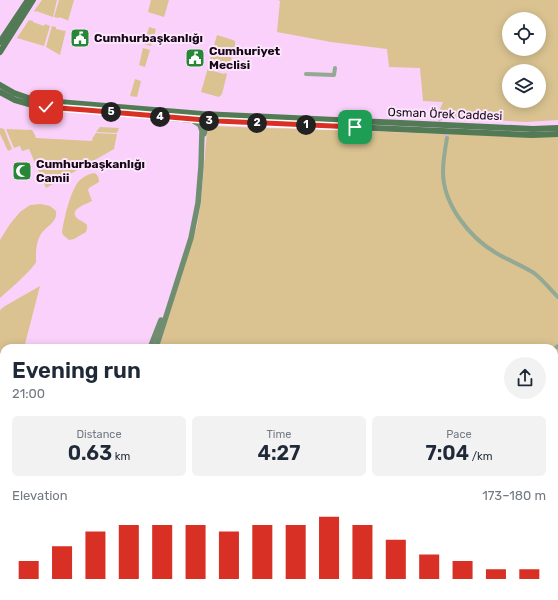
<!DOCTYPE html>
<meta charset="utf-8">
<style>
body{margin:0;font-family:Rubik,sans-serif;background:#f2f2f3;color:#1f2937;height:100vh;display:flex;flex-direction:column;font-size:15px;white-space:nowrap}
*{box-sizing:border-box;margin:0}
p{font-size:13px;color:#747a83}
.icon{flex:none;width:22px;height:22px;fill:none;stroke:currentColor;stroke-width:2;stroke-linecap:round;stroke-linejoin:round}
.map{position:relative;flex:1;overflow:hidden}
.panel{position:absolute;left:0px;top:344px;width:558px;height:256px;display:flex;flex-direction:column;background:#fff;border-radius:12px 12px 0 0;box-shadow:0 2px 10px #0003}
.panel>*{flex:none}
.tools{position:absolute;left:502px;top:12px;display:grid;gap:8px}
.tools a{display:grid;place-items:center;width:44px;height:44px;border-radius:50%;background:#fff;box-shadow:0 2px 10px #0003;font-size:20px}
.pin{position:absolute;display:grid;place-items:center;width:34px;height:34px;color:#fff;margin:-17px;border-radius:8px;box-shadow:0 2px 6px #0006}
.km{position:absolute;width:20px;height:20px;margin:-10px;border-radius:50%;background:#222;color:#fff;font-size:11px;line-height:20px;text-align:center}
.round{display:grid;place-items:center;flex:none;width:42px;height:42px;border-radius:21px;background:#f2f2f3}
.head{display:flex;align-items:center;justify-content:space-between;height:68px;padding:0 12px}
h1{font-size:22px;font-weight:600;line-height:30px}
.stats{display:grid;grid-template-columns:repeat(3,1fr);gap:6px;height:68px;padding:4px 12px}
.stats div{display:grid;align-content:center;border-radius:6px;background:#f2f2f3;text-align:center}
.stats b{font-size:20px;font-weight:600}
.stats small{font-size:11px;font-weight:400}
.stats p{font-size:11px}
.chart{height:112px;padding:8px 12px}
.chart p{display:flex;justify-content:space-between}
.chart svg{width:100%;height:72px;margin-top:4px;stroke:#d93025;stroke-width:6}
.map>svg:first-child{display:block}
</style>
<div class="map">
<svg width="558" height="600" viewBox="0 0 558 600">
<rect width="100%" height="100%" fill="#fad1fa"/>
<!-- green -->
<g fill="#dac391" fill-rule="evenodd">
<path d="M42,0H57L53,17L36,11V12L34,11Z"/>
<path d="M59,0H74L68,21L67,20L59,17V18L54,17Z"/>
<path d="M151,0H169L164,17L148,12Z"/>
<path d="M278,0H558V120L526,122L439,117L436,118L443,102L423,101L420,68L389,67L387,49L331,42L277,32L280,1ZM509,19H539V49H509ZM509,71H539V101H509Z"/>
<path d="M29,20L33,21V22L44,26L45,24L50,26L44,46L17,38Z"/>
<path d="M52,26L56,27V29L65,31L66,30L60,55L46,47Z"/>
<path d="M149,27L156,29L151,46L144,44Z"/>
<path d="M217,35L233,40L235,41V45L230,64L212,59L211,60L210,59Z"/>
<path d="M143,48L150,50L145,67L139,65Z"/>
<path d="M208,68L209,70L224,74L225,73L227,74L222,94L219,97L201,92Z"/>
<path d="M135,79L141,81L137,97L130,96Z"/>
<path d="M212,126L264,128L305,129L472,135L558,137V530H554V348H159L197,226L201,201L207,131Z"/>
<path d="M100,127L119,128L117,133L96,132Z"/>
<path d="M0,128L4,129L12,149L8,151L0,134Z"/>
<path d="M6,129L32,130L35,135L36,138L92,141L93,137L94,136L96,133L117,134L114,149L46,188L29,149L22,151L20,146L14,148Z"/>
<path d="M94,173C98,175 99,177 99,182L89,188L88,190L92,201C86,204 70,209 76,217C79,221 84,221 87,225V228L86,232L74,239L69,240L63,235L62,232C64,219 71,188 80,180C83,177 89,174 94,173Z"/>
<path d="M41,204L50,206L56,211C58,222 46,226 41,234C37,240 36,249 36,255C36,257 36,260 36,262C33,269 7,292 0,298V240L10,224L20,212L30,205Z"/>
<path d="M40,286L24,348H4V368L0,371V311L1,309L5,306Z"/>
</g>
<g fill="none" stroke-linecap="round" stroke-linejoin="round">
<!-- street-tunnel -->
<path stroke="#d8b3d8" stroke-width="4" stroke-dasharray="4 2" stroke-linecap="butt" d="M439,117L447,138"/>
<!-- street -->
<g stroke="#93a994" stroke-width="4">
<path d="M306,74L334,75L335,68"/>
<path d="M447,138C445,149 443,161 443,172C443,204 469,237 496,253C508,260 523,266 534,273C543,280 550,289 558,297"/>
<path d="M554,349L558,346"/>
<path d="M0,460L4,461"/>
<path d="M0,469L4,470"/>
<path d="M0,478L4,479"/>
<path d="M0,559L4,560"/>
<path d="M0,588H4"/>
<path d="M19,596V600"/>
<path d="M203,596L220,600"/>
<path d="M63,600L66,596"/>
<path d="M84,600L88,596"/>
<path d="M324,600L326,597L328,596L349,600"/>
<path d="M396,600L397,596"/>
</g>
<!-- secondary -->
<g stroke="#6e8e6f" stroke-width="5.5">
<path d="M204,134C205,126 210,124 217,122"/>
<path d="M150,348L161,320"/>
<path d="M156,348L191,238L198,203L201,166L202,131L200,125L192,120"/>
<path d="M0,438L4,439"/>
<path d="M0,444L4,445"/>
</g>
<!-- primary -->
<g stroke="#527a55" stroke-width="6">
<path d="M0,42L28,0"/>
<path d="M0,52L33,0"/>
<path d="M0,85L14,93L34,100L202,114L533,129L558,128"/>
<path d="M0,92L15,100L29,104L46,107L86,110L192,120L532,135L558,134"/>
</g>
</g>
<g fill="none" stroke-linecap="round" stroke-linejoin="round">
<defs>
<path id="route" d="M46,107L86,110L217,121L355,127"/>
</defs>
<!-- route casing -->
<use href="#route" stroke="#fff" stroke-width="8"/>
<!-- route -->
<use href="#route" stroke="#d93025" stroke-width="5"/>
</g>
<!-- icons -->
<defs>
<symbol id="civic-square" viewBox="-11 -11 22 22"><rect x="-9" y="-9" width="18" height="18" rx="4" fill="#288637" stroke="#fbe6fb"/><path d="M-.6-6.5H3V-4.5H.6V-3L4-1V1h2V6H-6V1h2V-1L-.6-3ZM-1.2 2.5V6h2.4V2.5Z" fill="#fff"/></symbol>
<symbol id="mosque-square" viewBox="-11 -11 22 22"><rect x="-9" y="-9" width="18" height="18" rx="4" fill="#288637" stroke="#fbe6fb"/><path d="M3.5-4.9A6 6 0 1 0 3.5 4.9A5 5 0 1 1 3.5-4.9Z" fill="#fff"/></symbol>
</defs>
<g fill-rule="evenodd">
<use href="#civic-square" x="69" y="27" width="22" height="22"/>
<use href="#civic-square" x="184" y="47" width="22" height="22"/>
<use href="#mosque-square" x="11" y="160" width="22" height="22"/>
</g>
<g text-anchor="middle" stroke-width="4" stroke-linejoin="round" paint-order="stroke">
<!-- poi labels -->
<g font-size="12" font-weight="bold" fill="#160616" stroke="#fbe6fb" text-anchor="start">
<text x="94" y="42">Cumhurbaşkanlığı</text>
<text x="209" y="55">Cumhuriyet<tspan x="209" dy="14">Meclisi</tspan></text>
<text x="36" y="168">Cumhurbaşkanlığı<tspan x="36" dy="14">Camii</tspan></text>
</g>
<!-- street labels -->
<g font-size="12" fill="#160616" stroke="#fbe6fb">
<text transform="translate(445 114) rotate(2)" y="4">Osman Örek Caddesi</text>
</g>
</g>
</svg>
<div class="tools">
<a><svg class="icon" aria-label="locate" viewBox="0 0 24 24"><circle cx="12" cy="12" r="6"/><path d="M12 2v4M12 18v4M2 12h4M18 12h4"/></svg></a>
<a><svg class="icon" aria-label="layers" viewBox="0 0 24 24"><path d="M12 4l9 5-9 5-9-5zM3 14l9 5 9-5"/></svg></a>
</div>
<div class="pin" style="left:355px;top:127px;background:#1e9e55"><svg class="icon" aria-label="arrive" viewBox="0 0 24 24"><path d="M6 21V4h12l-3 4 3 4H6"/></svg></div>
<div class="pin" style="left:46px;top:107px;background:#d93025"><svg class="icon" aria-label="check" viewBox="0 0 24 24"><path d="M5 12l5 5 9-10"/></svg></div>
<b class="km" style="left:306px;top:125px">1</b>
<b class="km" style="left:257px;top:123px">2</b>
<b class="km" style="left:209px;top:121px">3</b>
<b class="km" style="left:160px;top:117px">4</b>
<b class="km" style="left:111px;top:112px">5</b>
<section class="panel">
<div class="head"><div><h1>Evening run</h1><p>21:00</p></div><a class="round"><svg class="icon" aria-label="share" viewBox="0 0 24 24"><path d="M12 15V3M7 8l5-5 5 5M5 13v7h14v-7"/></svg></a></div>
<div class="stats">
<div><p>Distance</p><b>0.63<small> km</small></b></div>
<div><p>Time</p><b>4:27</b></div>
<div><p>Pace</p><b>7:04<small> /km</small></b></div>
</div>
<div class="chart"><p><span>Elevation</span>173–180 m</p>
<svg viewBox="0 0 160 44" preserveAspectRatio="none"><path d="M5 44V33M15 44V24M25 44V15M35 44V11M45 44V11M55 44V11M65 44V15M75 44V11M85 44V11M95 44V6M105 44V11M115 44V20M125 44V29M135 44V33M145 44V38M155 44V38"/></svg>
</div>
</section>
</div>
